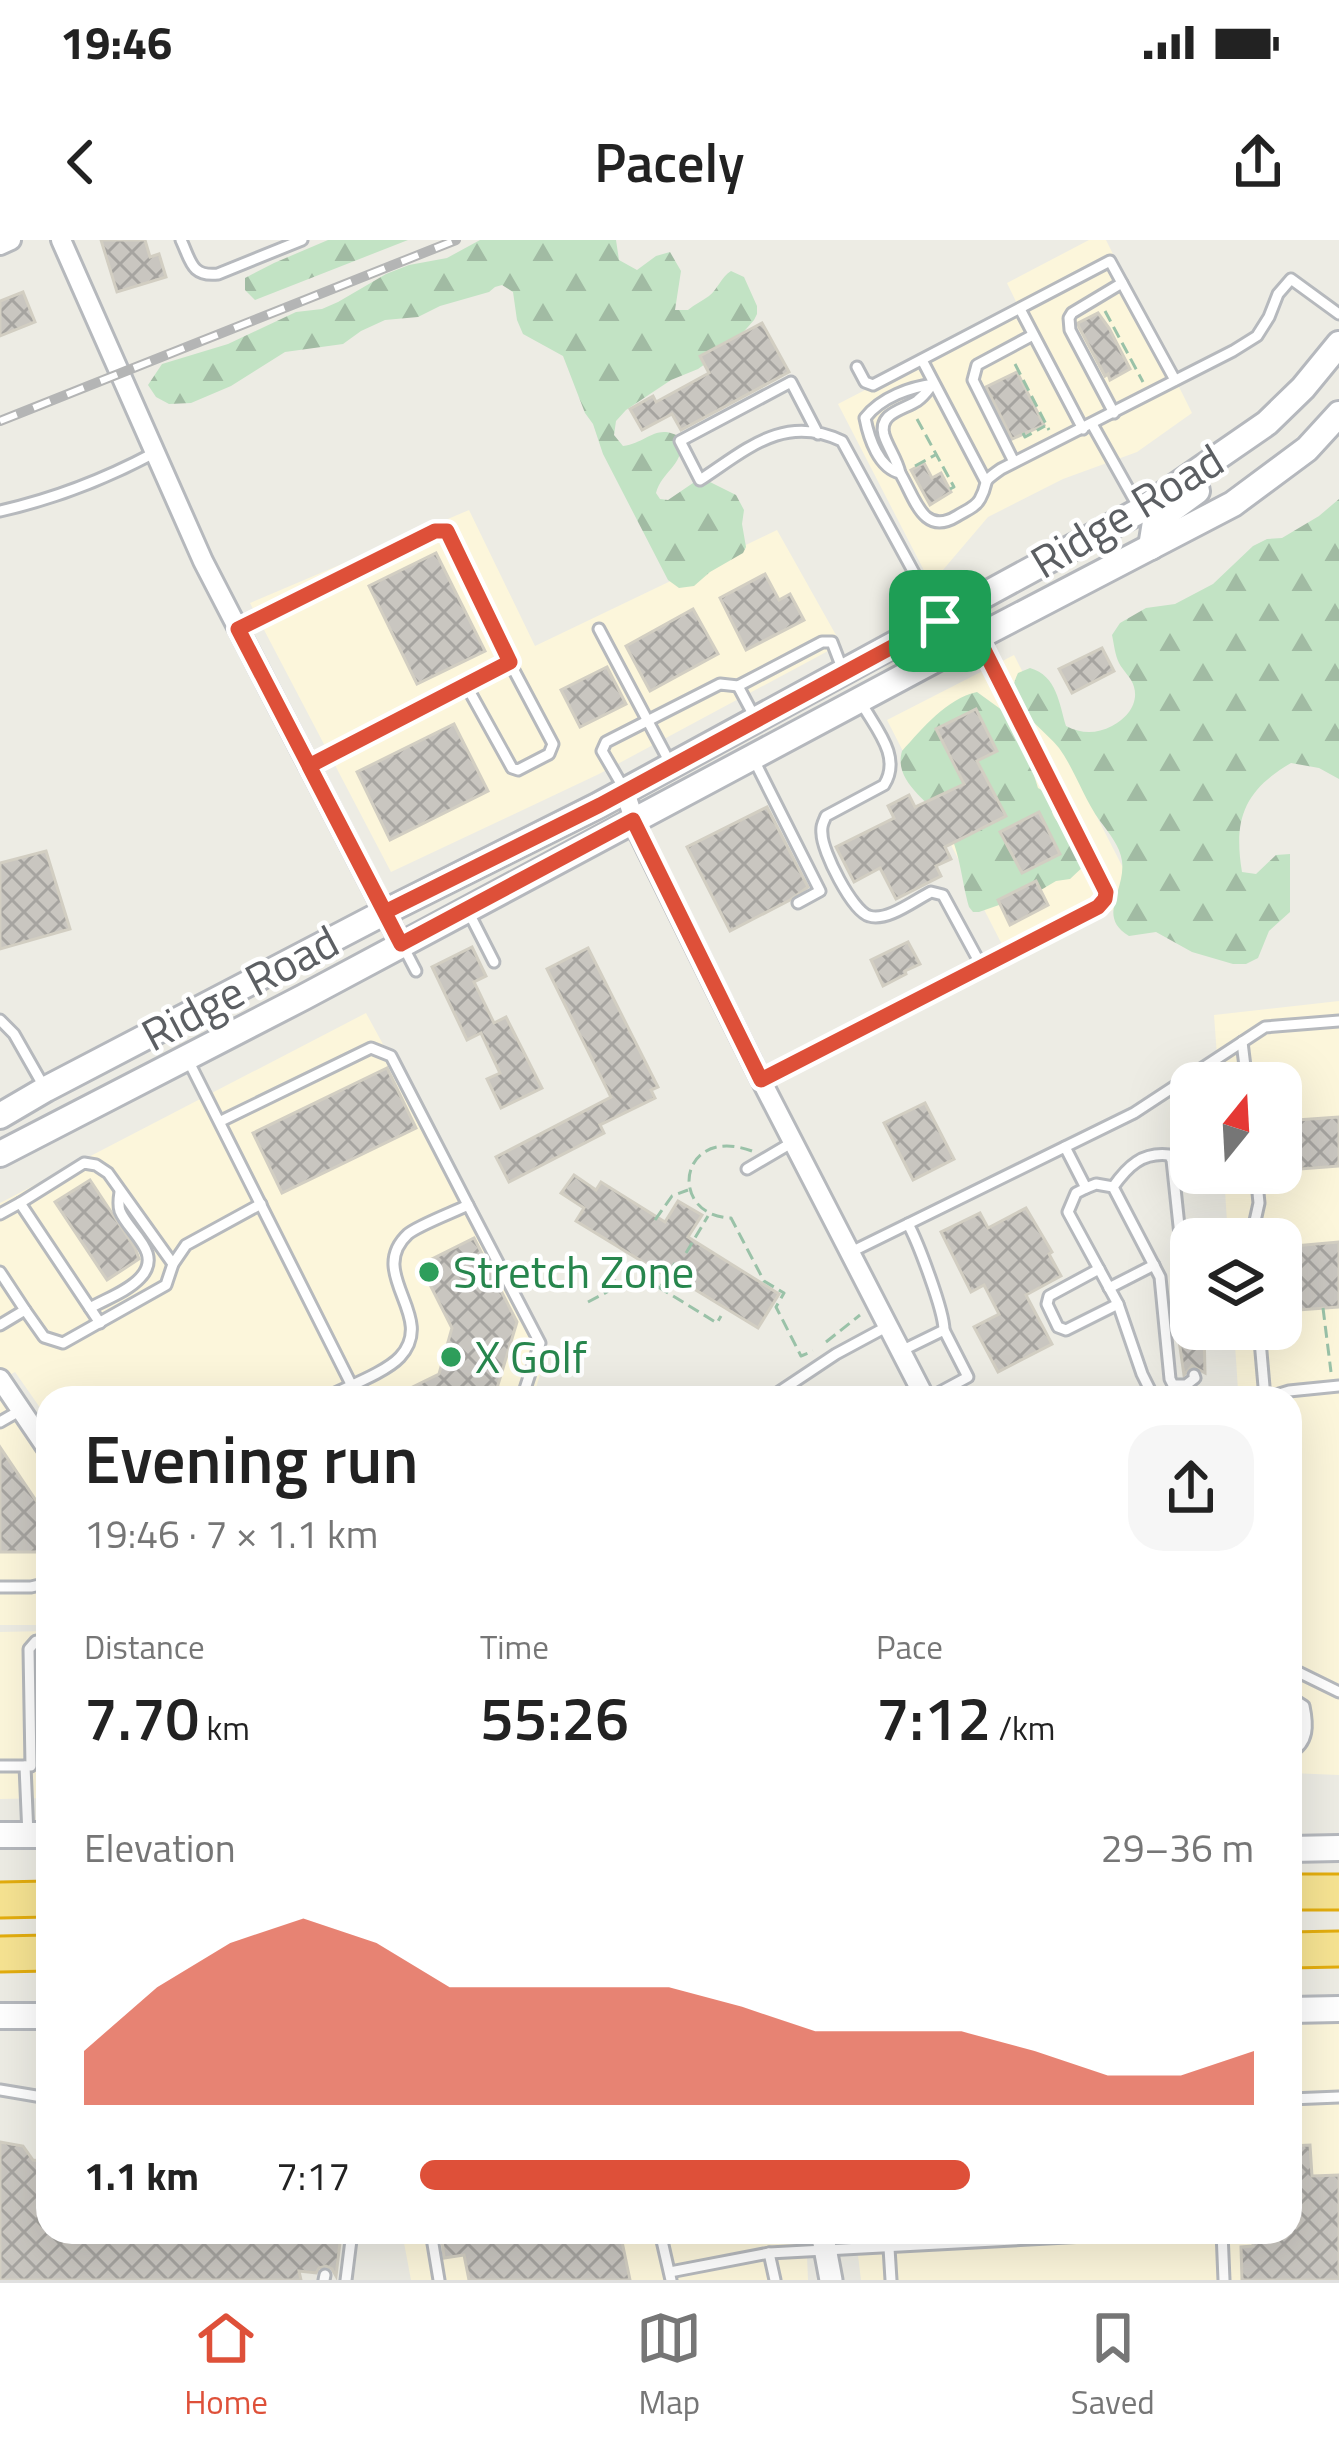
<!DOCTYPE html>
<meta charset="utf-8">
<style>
body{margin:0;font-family:"Titillium Web",sans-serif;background:#f6f6f6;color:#222;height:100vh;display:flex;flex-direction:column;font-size:45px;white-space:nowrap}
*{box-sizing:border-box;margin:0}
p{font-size:39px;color:#767676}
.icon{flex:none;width:66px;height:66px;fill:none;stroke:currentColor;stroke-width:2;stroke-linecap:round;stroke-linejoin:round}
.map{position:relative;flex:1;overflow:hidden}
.panel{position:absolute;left:36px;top:1146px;width:1266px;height:858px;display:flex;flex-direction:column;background:#fff;border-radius:36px;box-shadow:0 12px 48px #0002}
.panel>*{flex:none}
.needle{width:78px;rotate:18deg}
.fabs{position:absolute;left:1170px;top:822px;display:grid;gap:24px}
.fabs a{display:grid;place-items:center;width:132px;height:132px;border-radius:24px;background:#fff;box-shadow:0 12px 48px #0002;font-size:60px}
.pin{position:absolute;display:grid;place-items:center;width:102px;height:102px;color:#fff;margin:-51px;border-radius:24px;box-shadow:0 6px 18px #0006}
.round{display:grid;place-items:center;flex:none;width:126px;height:126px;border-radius:36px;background:#f6f6f6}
.summary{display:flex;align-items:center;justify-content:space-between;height:204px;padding:0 48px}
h1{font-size:66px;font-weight:600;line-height:90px}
.metrics{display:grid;grid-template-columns:repeat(3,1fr);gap:18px;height:204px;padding:12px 48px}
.metrics div{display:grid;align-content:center}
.metrics b{font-size:60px;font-weight:600}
.metrics small{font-size:33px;font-weight:400}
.metrics p{font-size:33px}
.chart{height:336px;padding:24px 48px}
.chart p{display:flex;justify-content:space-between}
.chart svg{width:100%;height:216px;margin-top:12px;fill:#de5039;opacity:.7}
ul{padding:0 48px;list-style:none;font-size:39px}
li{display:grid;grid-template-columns:192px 144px 1fr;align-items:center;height:90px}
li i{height:30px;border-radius:15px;background:#de5039}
.status{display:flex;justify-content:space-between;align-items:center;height:84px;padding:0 60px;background:#fff;direction:ltr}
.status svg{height:33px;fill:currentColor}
header{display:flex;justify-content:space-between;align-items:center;height:156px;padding:0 48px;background:#fff;font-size:54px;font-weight:600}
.menu{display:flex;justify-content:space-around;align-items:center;height:168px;border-top:3px solid #e0e0e0;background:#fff;font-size:33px;color:#767676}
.menu a{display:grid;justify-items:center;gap:6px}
.menu .selected{color:#de5039}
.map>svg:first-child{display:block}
</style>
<div class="status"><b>19:46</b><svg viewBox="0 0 49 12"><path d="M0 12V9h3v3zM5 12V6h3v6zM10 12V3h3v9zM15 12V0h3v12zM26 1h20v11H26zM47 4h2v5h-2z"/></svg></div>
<header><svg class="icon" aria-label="back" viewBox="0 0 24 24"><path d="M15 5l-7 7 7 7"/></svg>Pacely<svg class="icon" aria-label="share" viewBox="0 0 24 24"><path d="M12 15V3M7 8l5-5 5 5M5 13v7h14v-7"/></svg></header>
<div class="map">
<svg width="1339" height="2040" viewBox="0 0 1339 2040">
<defs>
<pattern id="forest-firs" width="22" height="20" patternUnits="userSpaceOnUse" patternTransform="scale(3)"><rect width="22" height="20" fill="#c2e3c4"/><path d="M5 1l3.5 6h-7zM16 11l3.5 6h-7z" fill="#a1bba3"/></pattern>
<pattern id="building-cross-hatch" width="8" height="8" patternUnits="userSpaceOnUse" patternTransform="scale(3)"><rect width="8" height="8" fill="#c9c6c0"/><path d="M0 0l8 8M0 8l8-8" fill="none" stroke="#a6a4a0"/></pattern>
</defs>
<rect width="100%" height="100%" fill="#edece4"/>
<!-- commercial -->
<g fill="#fcf6db">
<path d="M1089,0H1106L1192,173L1137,212L1063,239L988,277L931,344L838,164L1020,70L1007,43Z"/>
<path d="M469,270L535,406L777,290L841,404L599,534L391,632L250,363Z"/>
<path d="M1014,415L1138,657L1011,722L887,480Z"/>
<path d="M1339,761V1535L1290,1533V1158H1222L1238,1150L1234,1089H1281V999H1228L1224,933H1281V843H1219L1214,775Z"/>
<path d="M366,773L548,1108L533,1158H48V1179L15,1132L0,1140V963Z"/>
<path d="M0,1157L48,1231V1385H0Z"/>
<path d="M48,1391V1558L0,1559V1392Z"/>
<path d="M1339,1782V2040H861L855,1992H1290V1783Z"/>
<path d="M402,1992H806L808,2040H411Z"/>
</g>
<!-- forest -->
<g fill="url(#forest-firs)">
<path d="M328,0H408L255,60L245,50V38L274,23Z"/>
<path d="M480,0H616L619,20L637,30L656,16L670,12L681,31L675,70H688C695,64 702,61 709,56C718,49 721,37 731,31L744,37L757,66V74L754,80L733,104L698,129L671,140L626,170L616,181L614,195L623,206C649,202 656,182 682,198C684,226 662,231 656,253L660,259L668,260L693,243L708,241L736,255L744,270L742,284L746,307L743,313L710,332L694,346L679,348L668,340L603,214L593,184L585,173L563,116L523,94L517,80L513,52L502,45L495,47L489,52L440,66L418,77L385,80L361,91L343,104L285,112L231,146L191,163L169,164L156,157L148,145L162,124L228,104L296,72L322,69L338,62L386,34L409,25L447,18Z"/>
<path d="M1339,259V539L1319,528L1291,523C1245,550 1233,578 1242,632L1256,634L1276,615L1290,614V672L1269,691L1258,718L1246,724H1233L1192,712L1156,692L1129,696C1096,676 1126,651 1122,621C1120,606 1109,593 1100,581C1084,559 1075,530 1059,508C1046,492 1026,479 1016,459C1011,449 1014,442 1018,433L1030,428C1057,436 1059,463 1066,486C1082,494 1096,494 1112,486C1126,479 1139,464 1134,447C1132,438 1123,431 1119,423C1115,415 1114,404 1112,395L1120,383L1146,368L1175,364L1213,344L1253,306L1267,299L1282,298L1319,276Z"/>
<path d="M977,452L1006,473L1029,519L1038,548L1057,559L1052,572C1059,592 1078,589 1089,603L1086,624L1070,639L1056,641L1019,663L999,665L979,672H973L969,667C961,639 960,607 944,583C929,560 893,542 902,511C923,488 946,459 977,452Z"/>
</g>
<!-- building -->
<g fill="url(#building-cross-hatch)" stroke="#d2cec2" stroke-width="3">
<path d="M101,0H145L150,17L159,14L166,37L117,52Z"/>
<path d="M23,52L35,82L0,96V61Z"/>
<path d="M1098,73L1109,88L1130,129L1110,140L1108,134L1105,136L1079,87L1078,83Z"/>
<path d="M762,83L789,132L681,190L672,174L642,190L630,169L653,156L656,162L709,133L700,116Z"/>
<path d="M1017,132L1044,185L1012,199L986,147Z"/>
<path d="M924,223L932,238L941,233L951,252L930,265L911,230Z"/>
<path d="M436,313L485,411L417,444L369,346Z"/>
<path d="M765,334L779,360L790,354L804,380L746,410L720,358Z"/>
<path d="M693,369L718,414L650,451L626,406Z"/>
<path d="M1102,408L1114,431L1072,453L1059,429Z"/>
<path d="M607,427L626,464L580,487L561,450Z"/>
<path d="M976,469L997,511L977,521L1006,576L945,607L951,619L936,626L941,636L896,659L880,628L854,642L836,607L894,578L888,566L909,555L915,567L964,544L936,489Z"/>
<path d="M454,484L488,551L390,600L357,532Z"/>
<path d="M767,567L808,647L790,660L730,691L687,607Z"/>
<path d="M1039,572L1060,614L1022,633L1000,592Z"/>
<path d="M46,611L70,689L0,709V623Z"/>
<path d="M1036,641L1048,665L1010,685L998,660Z"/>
<path d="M908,702L920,724L905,731L906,734L883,746L871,720Z"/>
<path d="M472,707L486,736L474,742L494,783L506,777L542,848L501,868L487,839L500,833L481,793L467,800L432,727Z"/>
<path d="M588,708L658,847L651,850L655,858L600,885L604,893L509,942L496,917L611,857L547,729Z"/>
<path d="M387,828L416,888L282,953L253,893Z"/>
<path d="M925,863L954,919L913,940L884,883Z"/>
<path d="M1339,877V926L1288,930L1284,881Z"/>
<path d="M574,935L596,950L601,942L665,982L678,961L702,975L688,997L779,1054L758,1088L663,1030L661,1033L576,981L584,968L561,953Z"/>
<path d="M90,940L135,1008L139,1019L107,1040L55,962Z"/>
<path d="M1026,968L1052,1012L1049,1014L1061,1036L1026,1055L1052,1104L998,1132L974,1087L999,1074L984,1045L971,1052L941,992L980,973L988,988Z"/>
<path d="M474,998L517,1082L494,1158H390L439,1134L452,1088L420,1025Z"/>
<path d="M1339,1002V1067L1299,1070L1293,1006Z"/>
<path d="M1175,1035L1181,1042L1191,1038V1089H1204L1205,1133L1192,1126L1184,1135L1175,1072H1179Z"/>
<path d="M0,1207L43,1271V1312H0Z"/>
<path d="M0,1902L23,1906L33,1920L48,1922V1992L341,1994L336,2036L332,2029L326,2026L319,2028L316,2033L299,2031L301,2040H0Z"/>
<path d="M1310,1905L1312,1936L1339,1935V2040H1242L1241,2007L1253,2006V1992H1290V1906Z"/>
<path d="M489,1992H620L630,2040H469L464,2015L444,2018L442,2000Z"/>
</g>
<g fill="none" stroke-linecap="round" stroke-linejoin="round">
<defs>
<g id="service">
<path d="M181,0C191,21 191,37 218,34L302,0"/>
<path d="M1020,69L1083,189"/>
<path d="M922,120L985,240"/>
<path d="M857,127L865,142L873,145L1110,21L1175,140"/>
<path d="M934,144C911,147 881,157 865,178C869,199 879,228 900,233C915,258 923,297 957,276C965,271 976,267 980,259C991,239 978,245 1001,229L1233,111L1257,96L1269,77L1278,54L1291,39L1339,74"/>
<path d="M1114,173L1070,90L1069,78L1072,73L1122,43"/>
<path d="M1092,184L1139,268"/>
<path d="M818,194L791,142L680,201L700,240C746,210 784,173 842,201L954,406"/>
<path d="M1014,222L973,140L977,125L1033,95"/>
<path d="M900,233C897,219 888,208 884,195C878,173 903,170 917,161C924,156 925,154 931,146"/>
<path d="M0,271C54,259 105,239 154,213"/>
<path d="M238,389L435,291H447L510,423L309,526"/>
<path d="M599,389L669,521"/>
<path d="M466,445L512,528L518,530L549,514L553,504L510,423"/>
<path d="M738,446L754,476"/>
<path d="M862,464C876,489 902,517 884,545L826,576C823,583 821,586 822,594C822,611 852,671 869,676C887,682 915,660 931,652L943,655L981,725"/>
<path d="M755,522L820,651L798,663"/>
<path d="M623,547L602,511L606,502L720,444L738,446L822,402H832L842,428"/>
<path d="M469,673L494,722"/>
<path d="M404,708L416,731"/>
<path d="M0,780L14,794L43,845"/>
<path d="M1242,802L1247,843"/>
<path d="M189,822L351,1144"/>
<path d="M761,840L1098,666L1105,659L1106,652L980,402"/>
<path d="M221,881L371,808L391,816L468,965"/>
<path d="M1065,907L1086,948L1076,953L1068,972L1118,1064L1142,1134L1154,1158"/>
<path d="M747,929L793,902"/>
<path d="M1113,947C1128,926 1142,912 1169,915L1172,920L1184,1033"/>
<path d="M1086,948L1096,944L1113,947L1160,1037L1170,1139L1173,1145H1186L1195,1138L1194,1135"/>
<path d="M20,963L84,923L96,925L108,933L173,1024"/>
<path d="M0,974L20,963L100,1083"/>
<path d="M908,984C918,1002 944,1071 944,1090"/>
<path d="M1251,999L1259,963L1256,933"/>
<path d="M851,1012L1134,873L1265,787L1339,781"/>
<path d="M1099,1029L1049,1056L1047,1064L1058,1087L1066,1090L1118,1064"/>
<path d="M0,1032L25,1070"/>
<path d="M1109,1048L1154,1025"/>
<path d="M90,1068C106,1059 128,1051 140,1038C164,1013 129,993 120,971C118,965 119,958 120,952"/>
<path d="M0,1085L25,1070L44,1097L63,1103L166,1045L173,1024L186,1005L261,964"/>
<path d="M1259,1089L1265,1158"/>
<path d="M901,1111L944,1090L968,1137L929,1158"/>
<path d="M325,1158C346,1147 385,1133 400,1117C438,1076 365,1034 408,994C419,985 454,972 468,965L540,1103L522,1158"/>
<path d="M770,1158L836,1114L888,1086"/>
<path d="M1266,1158L1289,1151L1339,1146"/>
<path d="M0,1182L21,1170"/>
<path d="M0,1347H31L48,1343"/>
<path d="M1290,1428L1339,1452"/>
<path d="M1290,1457L1304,1466C1308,1485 1309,1503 1290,1513"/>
<path d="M0,1526H31L29,1409L36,1401H48"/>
<path d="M25,1526L28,1595"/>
<path d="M0,1850L48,1858"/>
<path d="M1290,1859L1339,1857"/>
<path d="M431,1992L439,2040"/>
<path d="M660,1992L671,2040"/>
<path d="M888,1992L891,2040"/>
<path d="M1222,1992L1224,2040"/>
<path d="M769,2013L775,2040"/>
<path d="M670,2032L769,2013L1160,1992"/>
<path d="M324,2040L325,2035"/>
<path d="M346,2040L352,1992"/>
</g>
<g id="minor">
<path d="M61,0L203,321L401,704"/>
<path d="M0,5L11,0"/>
<path d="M625,552L639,594L761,840L925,1158"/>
<path d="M0,1139L48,1210"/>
</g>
<path id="tertiary" d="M822,1992L831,2040"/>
<g id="secondary">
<path d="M1151,307L1155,282L1197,251"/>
<path d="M0,876L46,849L385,672L597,566L1141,270L1267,183L1303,148L1339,104"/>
<path d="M0,914L304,757L955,409L1233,264L1307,209L1339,174"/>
<path d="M0,1595H48"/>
<path d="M1290,1609L1339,1608"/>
<path d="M1290,1770L1339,1769"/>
<path d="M0,1776H48"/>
</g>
<g id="motorway">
<path d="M1290,1652H1339"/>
<path d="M0,1660L48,1659"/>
<path d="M1290,1710L1339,1709"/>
<path d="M0,1714L48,1713"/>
</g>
</defs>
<!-- service casing -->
<use href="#service" stroke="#b6b9bd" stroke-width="15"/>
<!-- minor casing -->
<use href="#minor" stroke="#b6b9bd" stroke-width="24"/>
<!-- tertiary casing -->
<use href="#tertiary" stroke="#b6b9bd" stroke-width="27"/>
<!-- secondary casing -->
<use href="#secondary" stroke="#b5b8bd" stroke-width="30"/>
<!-- motorway casing -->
<use href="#motorway" stroke="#e3ad0e" stroke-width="39"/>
<!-- path -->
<g stroke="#9ac2a8" stroke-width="3" stroke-dasharray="12 6" stroke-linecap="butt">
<path d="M1105,71L1143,142"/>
<path d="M1015,124L1049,190"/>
<path d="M917,179L954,247L950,249"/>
<path d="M1023,193L1025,197L1045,186"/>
<path d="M915,226L937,214"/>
<path d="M752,911C678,884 667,976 731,978L764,1041L784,1053L776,1067L801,1116L813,1111"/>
<path d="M655,980L672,956L688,950"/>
<path d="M686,1013L708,976"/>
<path d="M630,1024L647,1040L717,1083L721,1076"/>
<path d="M661,1046L675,1023"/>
<path d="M588,1062L607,1052L615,1039"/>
<path d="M1323,1068L1331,1132"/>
<path d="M826,1102L860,1075"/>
</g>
<!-- service -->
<use href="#service" stroke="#fff" stroke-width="9"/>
<!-- minor -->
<use href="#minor" stroke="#fff" stroke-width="18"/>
<!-- tertiary -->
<use href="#tertiary" stroke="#fff" stroke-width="21"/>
<!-- secondary -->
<use href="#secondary" stroke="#fff" stroke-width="24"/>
<!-- motorway -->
<use href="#motorway" stroke="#f6e392" stroke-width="33"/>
<defs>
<path id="rail" d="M0,181L456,0"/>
</defs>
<!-- rail casing -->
<use href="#rail" stroke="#b4b5b5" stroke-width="10"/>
<!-- rail -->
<use href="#rail" stroke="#fff" stroke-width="6" stroke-dasharray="18" stroke-linecap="butt"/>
</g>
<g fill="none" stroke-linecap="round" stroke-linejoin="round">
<defs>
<path id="route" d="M940,381L600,565L385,672L238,389L435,291H447L510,422L309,526L401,704L633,580L761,840L1098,667L1105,659L1106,652L963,368L940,381"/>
</defs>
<!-- route casing -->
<use href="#route" stroke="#fff" stroke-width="24"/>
<!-- route -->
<use href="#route" stroke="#de5039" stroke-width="15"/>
</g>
<!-- markers -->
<g fill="#2e9e5b" stroke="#fff" stroke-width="4.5">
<circle cx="429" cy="1032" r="12"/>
<circle cx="451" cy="1117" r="12"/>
</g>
<g text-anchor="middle" stroke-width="9" stroke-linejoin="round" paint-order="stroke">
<!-- street labels -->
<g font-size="45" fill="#5c5f63" stroke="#fff">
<text transform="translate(1127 271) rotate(-31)" y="16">Ridge Road</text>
<text transform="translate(240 748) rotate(-28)" y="16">Ridge Road</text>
</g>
<!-- leisure labels -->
<g font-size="45" fill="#27864d" stroke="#fff" text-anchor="start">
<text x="453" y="1048">Stretch Zone</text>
<text x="475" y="1133">X Golf</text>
</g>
</g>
</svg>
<div class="fabs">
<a><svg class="needle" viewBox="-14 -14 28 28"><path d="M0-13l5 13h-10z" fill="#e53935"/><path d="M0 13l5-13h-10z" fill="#767676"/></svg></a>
<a><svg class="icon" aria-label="layers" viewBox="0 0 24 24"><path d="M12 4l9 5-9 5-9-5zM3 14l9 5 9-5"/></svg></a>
</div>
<div class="pin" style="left:940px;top:381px;background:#1e9e55"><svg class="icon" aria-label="arrive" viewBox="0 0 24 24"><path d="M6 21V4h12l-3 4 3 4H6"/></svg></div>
<section class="panel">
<div class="summary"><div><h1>Evening run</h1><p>19:46 · 7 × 1.1 km</p></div><a class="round"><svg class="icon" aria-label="share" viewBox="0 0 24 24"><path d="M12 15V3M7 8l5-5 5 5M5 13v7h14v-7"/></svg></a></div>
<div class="metrics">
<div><p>Distance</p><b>7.70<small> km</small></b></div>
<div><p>Time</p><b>55:26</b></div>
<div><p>Pace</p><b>7:12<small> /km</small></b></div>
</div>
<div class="chart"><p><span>Elevation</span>29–36 m</p>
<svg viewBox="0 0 160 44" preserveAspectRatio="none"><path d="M0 44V33L10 20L20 11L30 6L40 11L50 20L60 20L70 20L80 20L90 24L100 29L110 29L120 29L130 33L140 38L150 38L160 33V44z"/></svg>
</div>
<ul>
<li><b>1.1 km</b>7:17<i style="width:66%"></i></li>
</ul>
</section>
</div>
<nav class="menu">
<a class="selected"><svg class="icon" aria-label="home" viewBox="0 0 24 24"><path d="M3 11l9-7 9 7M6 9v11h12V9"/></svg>Home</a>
<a><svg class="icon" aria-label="map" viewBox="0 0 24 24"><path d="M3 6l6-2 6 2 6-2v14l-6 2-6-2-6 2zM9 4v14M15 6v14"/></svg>Map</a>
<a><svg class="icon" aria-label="saved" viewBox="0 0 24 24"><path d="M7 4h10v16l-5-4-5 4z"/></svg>Saved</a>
</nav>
